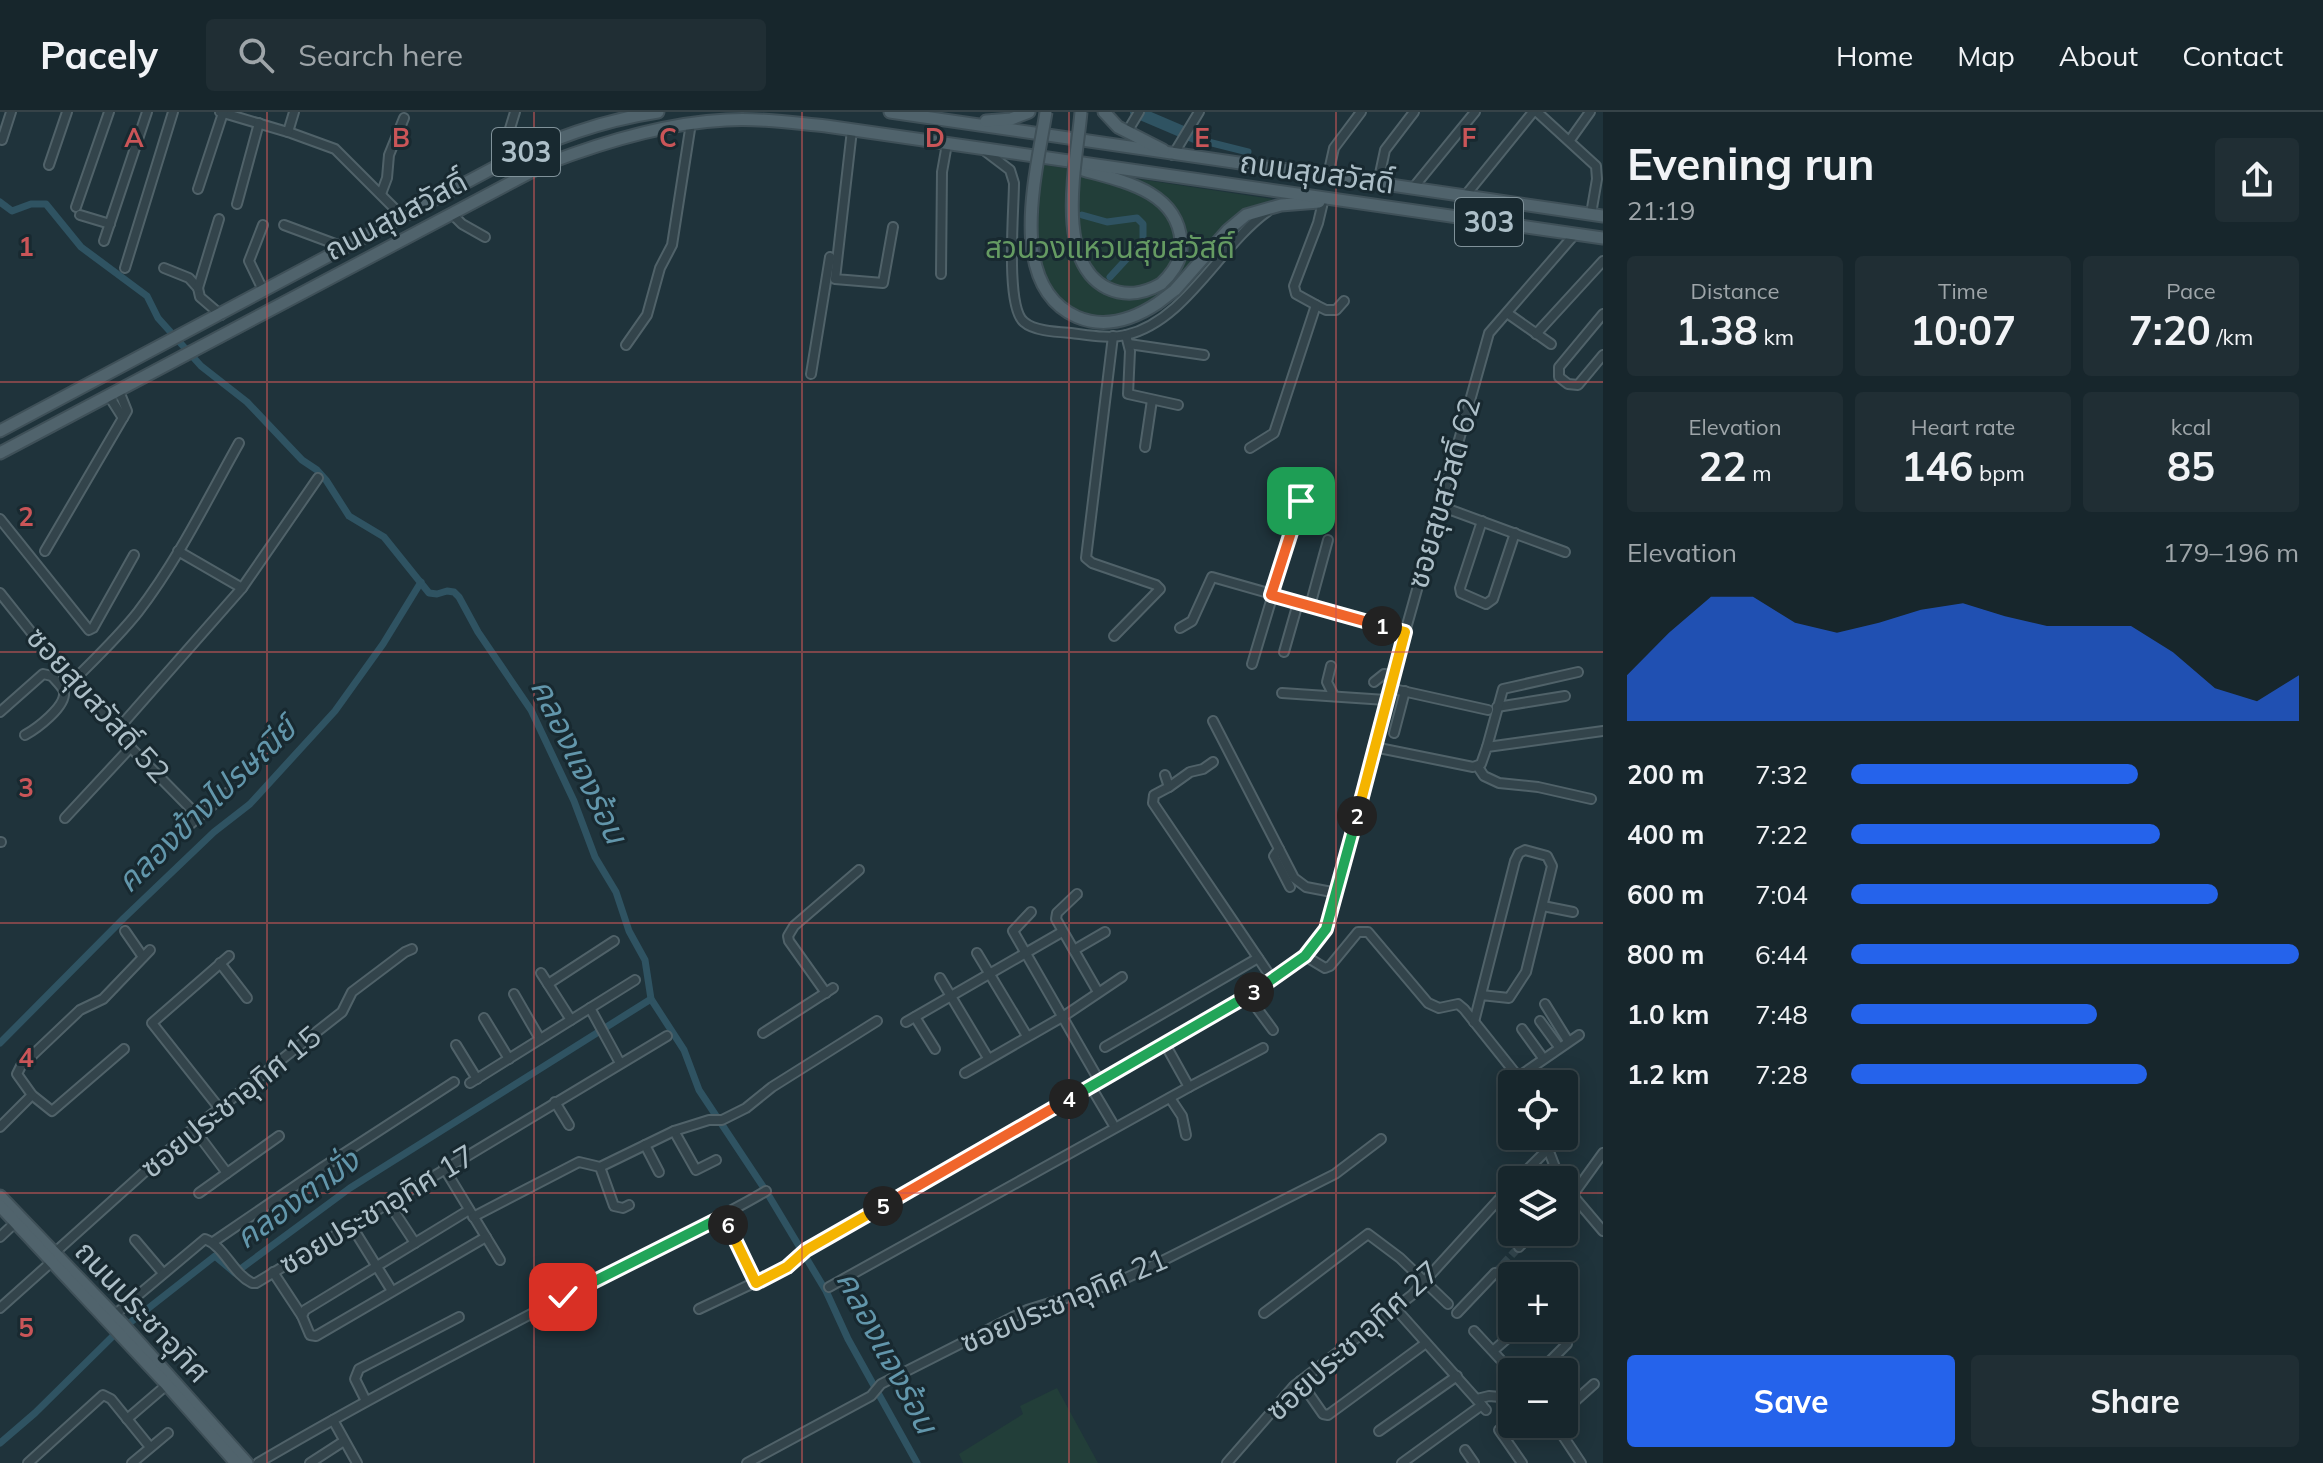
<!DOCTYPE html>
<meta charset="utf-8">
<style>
body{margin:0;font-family:Mulish,"Noto Sans Thai",sans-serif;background:#202e34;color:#f1f3f6;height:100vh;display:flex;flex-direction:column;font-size:30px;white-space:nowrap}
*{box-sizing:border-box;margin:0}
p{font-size:26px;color:#9ea5a9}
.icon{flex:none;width:44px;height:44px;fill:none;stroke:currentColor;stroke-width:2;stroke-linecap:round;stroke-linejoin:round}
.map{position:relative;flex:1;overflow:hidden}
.details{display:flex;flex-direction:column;background:#17262c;width:720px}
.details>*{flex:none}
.buttons{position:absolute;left:1498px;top:958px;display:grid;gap:16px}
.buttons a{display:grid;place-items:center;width:80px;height:80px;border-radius:8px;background:#17262c;box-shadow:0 4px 20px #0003,0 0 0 2px #364348;font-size:40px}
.pin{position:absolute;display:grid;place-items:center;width:68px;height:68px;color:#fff;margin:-34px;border-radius:16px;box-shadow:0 4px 12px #0006}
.km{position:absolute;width:40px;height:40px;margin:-20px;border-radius:50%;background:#222;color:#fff;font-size:22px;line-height:40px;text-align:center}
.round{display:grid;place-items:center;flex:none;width:84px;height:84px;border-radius:8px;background:#202e34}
.head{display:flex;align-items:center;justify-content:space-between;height:136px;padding:0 24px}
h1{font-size:44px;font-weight:700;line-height:60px}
.metrics{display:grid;grid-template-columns:repeat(3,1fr);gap:12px;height:136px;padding:8px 24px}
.metrics div{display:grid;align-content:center;border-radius:8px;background:#202e34;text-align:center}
.metrics b{font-size:40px;font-weight:700}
.metrics small{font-size:22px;font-weight:400}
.metrics p{font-size:22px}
.chart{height:224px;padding:16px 24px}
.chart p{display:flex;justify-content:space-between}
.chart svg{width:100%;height:144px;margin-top:8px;fill:#2563eb;opacity:.7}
.action{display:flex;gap:16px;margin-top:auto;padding:16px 24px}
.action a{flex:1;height:92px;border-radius:8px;background:#2563eb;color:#fff;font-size:32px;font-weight:700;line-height:92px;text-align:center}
.action a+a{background:#202e34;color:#f1f3f6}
ul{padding:0 24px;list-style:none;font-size:26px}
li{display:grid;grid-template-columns:128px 96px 1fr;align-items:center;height:60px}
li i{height:20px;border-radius:10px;background:#2563eb}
header{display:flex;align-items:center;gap:48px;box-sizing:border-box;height:112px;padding:0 40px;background:#17262c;border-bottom:2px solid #364348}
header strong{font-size:38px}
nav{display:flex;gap:44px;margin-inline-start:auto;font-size:28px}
.search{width:560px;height:72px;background:#202e34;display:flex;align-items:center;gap:20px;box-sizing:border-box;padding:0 28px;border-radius:8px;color:#9ea5a9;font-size:30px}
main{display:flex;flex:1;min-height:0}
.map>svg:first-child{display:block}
</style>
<header>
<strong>Pacely</strong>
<div class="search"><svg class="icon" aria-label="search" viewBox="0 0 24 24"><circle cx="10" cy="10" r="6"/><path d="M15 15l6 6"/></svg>Search here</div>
<nav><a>Home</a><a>Map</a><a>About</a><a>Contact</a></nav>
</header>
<main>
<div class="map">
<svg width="1603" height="1351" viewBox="0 0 1603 1351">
<rect width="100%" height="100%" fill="#1f333b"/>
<!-- green -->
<g fill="#223e39">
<path d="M1038,52L1272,87L1225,122L1149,199L1079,209L1044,179L1031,127Z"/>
<path d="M1057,1276L1098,1351H963L959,1342L1023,1302L1020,1294Z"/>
</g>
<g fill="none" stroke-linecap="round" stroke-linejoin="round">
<!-- canal -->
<g stroke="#2f5362" stroke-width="7">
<path d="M1204,29L1248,40"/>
<path d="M0,90L12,99L31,92H46L81,135L147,184L158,206L201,254L247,290L302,348L317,358L326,368L349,404L384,425L429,481L437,482L447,479L454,480L459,485L478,520L531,598L574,689L595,745L616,780L629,819L645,848L651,887L684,938L699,978L766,1079L826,1179L848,1227L917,1351"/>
<path d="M1082,103L1107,110L1137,106L1143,112V129L1110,165"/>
<path d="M0,931L124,806L214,720L250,692L335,599L383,532L421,470"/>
<path d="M0,1331L35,1301L113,1224L215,1144L235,1161L350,1076L651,887"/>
</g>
<!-- river -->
<path stroke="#2f5362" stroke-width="12" d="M1136,0L1204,29"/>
<!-- minor-tunnel -->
<path stroke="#344850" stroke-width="8" stroke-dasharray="8 4" stroke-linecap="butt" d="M1495,1161L1519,1135"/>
<defs>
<g id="minor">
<path d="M220,0L291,21L335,37L403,105"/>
<path d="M1537,0L1596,54L1597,67L1591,102"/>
<path d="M852,18L835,167L883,171L893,115"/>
<path d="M288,20L294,0"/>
<path d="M1127,20L1139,0"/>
<path d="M2,28L11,0"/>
<path d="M1570,28L1590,0"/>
<path d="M985,39L1010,58L1014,71C1014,97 1005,195 1024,210C1034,219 1057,220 1071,221C1088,223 1109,227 1126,223C1186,209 1220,133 1268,99"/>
<path d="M1173,43L1199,0"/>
<path d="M49,53L67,0"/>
<path d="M499,53L515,0"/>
<path d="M1328,63L1334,36L1361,0"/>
<path d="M1378,71L1385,38L1414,0"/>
<path d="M1413,76L1475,0"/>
<path d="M198,77L223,1"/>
<path d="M381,82L387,66L389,43L404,6"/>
<path d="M1465,84L1533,0"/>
<path d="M237,92L259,11"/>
<path d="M76,95L109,0"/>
<path d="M452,102L462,112L485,125"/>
<path d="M80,103L110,112"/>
<path d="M263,113L249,149L264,180"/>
<path d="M284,113L346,136"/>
<path d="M104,129L147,0"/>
<path d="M125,156L173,0"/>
<path d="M164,156L189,166L198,176L200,185L221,203"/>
<path d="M941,162L942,60L947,32"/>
<path d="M198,176L219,107"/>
<path d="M1316,193L1326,198H1336L1344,189"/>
<path d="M1507,201L1551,232"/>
<path d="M1603,202L1559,255V265L1568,272L1578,273L1603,243"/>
<path d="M1536,222L1603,149"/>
<path d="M1126,223L1130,239L1128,282L1178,293"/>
<path d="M1113,224L1086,446L1092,451L1156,473L1160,477L1114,524"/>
<path d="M1129,232L1204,243"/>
<path d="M626,233L647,203L660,156L672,133L691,11"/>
<path d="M811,262L830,145"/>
<path d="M109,284L123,306"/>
<path d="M1145,335L1152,288"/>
<path d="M1250,336L1274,321L1316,193L1296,182L1294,174L1318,111L1323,90"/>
<path d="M1440,394L1565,440"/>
<path d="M0,407L89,518L93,516L134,443"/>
<path d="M1482,409L1460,476L1461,481L1486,492L1493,487L1515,421"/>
<path d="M45,439L127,299L119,279"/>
<path d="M178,439L242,476"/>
<path d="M0,481L35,525L75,567L132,637L198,704"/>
<path d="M1310,494L1328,428"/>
<path d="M1180,516L1192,509L1212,465L1405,520"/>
<path d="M1284,540L1298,491"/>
<path d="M1252,552L1301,389"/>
<path d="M1331,554L1327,570L1334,584"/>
<path d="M75,567C97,545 119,524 138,500C178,448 207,388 239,331"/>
<path d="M1374,570L1384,562L1393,563"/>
<path d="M1389,576L1488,598"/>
<path d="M1282,581L1386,588"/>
<path d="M1497,595L1565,584"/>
<path d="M0,600L43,562L52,564"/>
<path d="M1213,609L1294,766L1306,775L1337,781"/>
<path d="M118,617L242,476L318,366"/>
<path d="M1394,621L1405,579"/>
<path d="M25,623C36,617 66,595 64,580C63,575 56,569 52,564L63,555"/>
<path d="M1374,635L1473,655L1481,652L1487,635L1603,619"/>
<path d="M1487,635L1503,577L1578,560"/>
<path d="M1478,655L1484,664L1499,671L1538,675L1591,687"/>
<path d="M1165,663L1169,675L1154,683L1153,691L1273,868"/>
<path d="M1169,675L1190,660L1203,657L1213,650"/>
<path d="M65,706L131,635"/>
<path d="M0,730H1"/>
<path d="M167,732L227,681"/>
<path d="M1279,737L1274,744L1290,775"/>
<path d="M1077,782L1057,801L1056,807L1098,880"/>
<path d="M1543,794L1573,800"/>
<path d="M1031,800L1013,819L1100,970"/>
<path d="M125,819L143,845"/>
<path d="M1074,838L1105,820"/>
<path d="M977,841L1027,924"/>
<path d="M1305,844L1325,856L1330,854L1358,820H1368L1428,891L1439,896L1458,892L1464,897L1524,972"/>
<path d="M220,851L247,886"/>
<path d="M541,861L571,908"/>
<path d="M940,866L988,946"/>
<path d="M548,872L614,829"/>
<path d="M826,881L789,829L788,824L794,814L859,758"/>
<path d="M514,882L540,927"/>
<path d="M1248,884L1273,918"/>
<path d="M1545,892L1568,929"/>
<path d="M590,896L620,951"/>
<path d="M915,905L935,937"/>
<path d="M484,906L509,947"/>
<path d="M1540,909L1559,935"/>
<path d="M906,910L1062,820"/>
<path d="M1474,910L1515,749L1519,741L1525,738L1547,744L1552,754L1526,860L1509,886L1481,883"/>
<path d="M1522,917L1543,946"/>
<path d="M763,921L833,876"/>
<path d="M1165,932L1189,975L1263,936"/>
<path d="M456,933L477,967"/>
<path d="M1105,935L1258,846"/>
<path d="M124,937L52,999L32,983L17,962L21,954L80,898L103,887L150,838"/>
<path d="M965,961L1064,904L1122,865"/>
<path d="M1518,965L1579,923"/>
<path d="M470,971L635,868"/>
<path d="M1091,975L1113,1012"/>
<path d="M1170,986L1182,1004L1186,1023"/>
<path d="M555,990L569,1013"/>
<path d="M220,997L152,911L229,844"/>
<path d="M0,1015L32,983"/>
<path d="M194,1017L227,1061"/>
<path d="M674,1019L696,1058L716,1048"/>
<path d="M645,1033L659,1060"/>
<path d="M1548,1037L1560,1068"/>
<path d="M1548,1037L1551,1024"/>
<path d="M600,1055L614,1094L623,1096L629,1093"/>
<path d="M444,1056L500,1148"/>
<path d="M1517,1068L1548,1037"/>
<path d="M1564,1073L1603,1119"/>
<path d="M199,1081L279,1024"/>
<path d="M1572,1084L1603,1041"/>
<path d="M388,1090L415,1131"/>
<path d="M469,1098L305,1198L302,1204L310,1223L316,1224L486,1125"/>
<path d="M724,1104L756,1171"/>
<path d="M473,1105L579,1050L600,1055L674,1019L709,1008H722L746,996L772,975L877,909"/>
<path d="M351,1113L392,1179"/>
<path d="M0,1125L17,1109"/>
<path d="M135,1128L163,1161"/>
<path d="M213,1130L323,1055L454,970"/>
<path d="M1519,1135L1533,1120"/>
<path d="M52,1143L188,1021L342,900L352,880L405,840L412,837"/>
<path d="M273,1160L302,1204"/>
<path d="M829,1175L1189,975"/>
<path d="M0,1196L56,1146"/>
<path d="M699,1197L787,1155L806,1138L1248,884C1281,863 1317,843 1331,805L1386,588L1489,221L1575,122"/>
<path d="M1396,1197L1486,1298"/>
<path d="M1264,1201L1368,1122L1400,1146L1448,1192"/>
<path d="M1457,1201L1495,1161"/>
<path d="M112,1205L205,1127C225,1135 232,1161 252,1171H256L667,924"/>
<path d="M1474,1219L1512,1260"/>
<path d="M1494,1238L1519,1216"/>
<path d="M1539,1260L1567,1232"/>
<path d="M1300,1269L1323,1302L1328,1303L1426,1231"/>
<path d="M1477,1287L1489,1284L1512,1286"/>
<path d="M366,1289L355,1267L359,1257L459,1205"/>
<path d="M1564,1299L1594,1272"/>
<path d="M127,1307L169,1271"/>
<path d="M333,1308L357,1351"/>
<path d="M1555,1312L1581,1351"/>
<path d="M1499,1318L1522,1351"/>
<path d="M1379,1319L1457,1264"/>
<path d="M1465,1338L1474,1351"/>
<path d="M28,1351L103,1283L111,1287L150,1335"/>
<path d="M132,1351L168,1321"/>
<path d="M258,1351C380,1279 507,1215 632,1149C677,1125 723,1105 766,1079"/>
<path d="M310,1351L344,1329"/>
<path d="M747,1351L871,1284L881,1272L1027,1198L1115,1171L1150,1155L1335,1062L1381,1027"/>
<path d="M1227,1351L1294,1274L1412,1183L1512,1073"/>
<path d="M1402,1351L1482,1293"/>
</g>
<g id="major">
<path d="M890,0L1603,104"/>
<path d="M1104,0L1118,15L1163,38"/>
<path d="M986,9L1011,7L1029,0"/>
<path d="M1076,56C1116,68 1177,76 1181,129C1183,146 1173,161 1161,172"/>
<path d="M1158,191L1175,178L1228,118L1246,103L1281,93L1319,90"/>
<path d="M0,319L499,53C552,27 599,9 658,0"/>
<path d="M0,341L546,52C603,30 665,11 726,8C760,6 793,11 826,14L1603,126"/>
<path d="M0,1084L121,1210L247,1351"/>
<path d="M0,1094L167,1273L236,1351"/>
</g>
</defs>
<!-- minor casing -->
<use href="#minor" stroke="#506269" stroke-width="12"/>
<!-- major casing -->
<use href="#major" stroke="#3f5058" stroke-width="15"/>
<!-- minor -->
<use href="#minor" stroke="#33444b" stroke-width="8"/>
<!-- major -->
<use href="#major" stroke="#50636c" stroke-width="11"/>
<defs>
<g id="major-bridge">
<path d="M1046,0C1037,59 1005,173 1077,205C1105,217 1134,207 1158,191"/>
<path d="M1081,0C1077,48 1053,149 1107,176C1126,185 1143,182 1161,172"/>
</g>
</defs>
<!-- major-bridge casing -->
<use href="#major-bridge" stroke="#3f5058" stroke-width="15" stroke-linecap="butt"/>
<!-- major-bridge -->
<use href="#major-bridge" stroke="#50636c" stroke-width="11"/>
</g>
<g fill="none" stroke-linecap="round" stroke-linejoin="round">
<defs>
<path id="split-1" d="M1301,389L1271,483L1382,514"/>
<path id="split-2" d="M1357,704L1405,520L1382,514"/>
<path id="split-3" d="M1254,880L1305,844L1326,817L1357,704"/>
<path id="split-4" d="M1069,987L1254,880"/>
<path id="split-5" d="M883,1094L1069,987"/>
<path id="split-6" d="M728,1113L756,1171L787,1155L806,1138L883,1094"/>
<path id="split-7" d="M563,1185L724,1104L728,1113"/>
</defs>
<!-- split-1 casing -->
<use href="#split-1" stroke="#fff" stroke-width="16"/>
<!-- split-2 casing -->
<use href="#split-2" stroke="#fff" stroke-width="16"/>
<!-- split-3 casing -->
<use href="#split-3" stroke="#fff" stroke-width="16"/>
<!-- split-4 casing -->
<use href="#split-4" stroke="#fff" stroke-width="16"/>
<!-- split-5 casing -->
<use href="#split-5" stroke="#fff" stroke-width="16"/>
<!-- split-6 casing -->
<use href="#split-6" stroke="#fff" stroke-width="16"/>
<!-- split-7 casing -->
<use href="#split-7" stroke="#fff" stroke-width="16"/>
<!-- split-1 -->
<use href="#split-1" stroke="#f0652b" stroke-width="10"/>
<!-- split-2 -->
<use href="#split-2" stroke="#f5b400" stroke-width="10"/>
<!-- split-3 -->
<use href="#split-3" stroke="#22a559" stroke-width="10"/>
<!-- split-4 -->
<use href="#split-4" stroke="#22a559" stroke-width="10"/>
<!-- split-5 -->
<use href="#split-5" stroke="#f0652b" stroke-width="10"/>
<!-- split-6 -->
<use href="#split-6" stroke="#f5b400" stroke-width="10"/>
<!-- split-7 -->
<use href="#split-7" stroke="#22a559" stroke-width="10"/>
</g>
<!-- grid -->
<path fill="none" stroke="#ca5558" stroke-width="2" stroke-opacity="0.55" d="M267,0V1351M534,0V1351M802,0V1351M1069,0V1351M1336,0V1351M0,270H1603M0,540H1603M0,811H1603M0,1081H1512M1564,1081H1603"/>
<g text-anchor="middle" stroke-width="6" stroke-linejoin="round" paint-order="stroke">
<!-- shield labels -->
<g fill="#182930" stroke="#80929a" stroke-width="2">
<rect x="492" y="16" width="68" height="48" rx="6"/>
<rect x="1455" y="86" width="68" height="48" rx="6"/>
</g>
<g font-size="28" font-weight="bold" fill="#adbfc8">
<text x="526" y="50">303</text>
<text x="1489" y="120">303</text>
</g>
<!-- street labels -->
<g font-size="30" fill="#adbfc8" stroke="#182930">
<text transform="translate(1317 61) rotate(8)" y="10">ถนนสุขสวัสดิ์</text>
<text transform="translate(396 104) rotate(-28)" y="10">ถนนสุขสวัสดิ์</text>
<text transform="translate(1444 381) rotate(-74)" y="10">ซอยสุขสวัสดิ์ 62</text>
<text transform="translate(98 593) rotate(48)" y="10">ซอยสุขสวัสดิ์ 52</text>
<text transform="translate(231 990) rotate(-39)" y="10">ซอยประชาอุทิศ 15</text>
<text transform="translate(377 1098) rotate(-31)" y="10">ซอยประชาอุทิศ 17</text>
<text transform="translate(1064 1189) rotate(-23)" y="10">ซอยประชาอุทิศ 21</text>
<text transform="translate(142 1200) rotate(47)" y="10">ถนนประชาอุทิศ</text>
<text transform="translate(1353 1229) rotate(-42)" y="10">ซอยประชาอุทิศ 27</text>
</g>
<!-- park labels -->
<g font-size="30" fill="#659b62" stroke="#182930">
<text x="1110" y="146">สวนวงแหวนสุขสวัสดิ์</text>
</g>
<!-- water labels -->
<g font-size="32" font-style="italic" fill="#6296ab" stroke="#182930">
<text transform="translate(579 649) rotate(64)" y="11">คลองแจงร้อน</text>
<text transform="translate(206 693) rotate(-44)" y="11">คลองข้างไปรษณีย์</text>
<text transform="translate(297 1087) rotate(-36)" y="11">คลองตามั่ง</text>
<text transform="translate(887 1240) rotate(62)" y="11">คลองแจงร้อน</text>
</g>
</g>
<g font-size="26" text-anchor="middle" font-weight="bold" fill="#ca5558" stroke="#182930" stroke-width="6" stroke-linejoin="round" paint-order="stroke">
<text x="134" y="35">A</text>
<text x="401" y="35">B</text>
<text x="668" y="35">C</text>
<text x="935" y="35">D</text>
<text x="1202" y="35">E</text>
<text x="1469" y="35">F</text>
<text x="26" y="144">1</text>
<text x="26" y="414">2</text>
<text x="26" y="685">3</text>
<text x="26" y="955">4</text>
<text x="26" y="1225">5</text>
</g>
</svg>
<div class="buttons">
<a><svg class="icon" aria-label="locate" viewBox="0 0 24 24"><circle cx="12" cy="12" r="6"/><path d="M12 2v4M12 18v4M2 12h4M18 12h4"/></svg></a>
<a><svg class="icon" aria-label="layers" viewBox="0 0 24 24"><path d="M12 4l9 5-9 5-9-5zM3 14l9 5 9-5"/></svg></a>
<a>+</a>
<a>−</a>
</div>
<div class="pin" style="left:1301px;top:389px;background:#1e9e55"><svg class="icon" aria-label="arrive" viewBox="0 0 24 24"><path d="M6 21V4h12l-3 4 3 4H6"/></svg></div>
<div class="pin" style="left:563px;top:1185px;background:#d93025"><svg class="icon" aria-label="check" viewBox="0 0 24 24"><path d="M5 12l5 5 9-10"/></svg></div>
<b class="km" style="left:1382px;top:514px">1</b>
<b class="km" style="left:1357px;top:704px">2</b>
<b class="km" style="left:1254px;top:880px">3</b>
<b class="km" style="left:1069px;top:987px">4</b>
<b class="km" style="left:883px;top:1094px">5</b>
<b class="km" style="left:728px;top:1113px">6</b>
</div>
<section class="details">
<div class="head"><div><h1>Evening run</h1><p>21:19</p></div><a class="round"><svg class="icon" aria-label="share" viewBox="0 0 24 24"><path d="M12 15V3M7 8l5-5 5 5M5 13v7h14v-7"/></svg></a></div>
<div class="metrics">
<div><p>Distance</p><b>1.38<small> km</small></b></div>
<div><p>Time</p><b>10:07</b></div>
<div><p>Pace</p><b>7:20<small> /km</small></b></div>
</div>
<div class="metrics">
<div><p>Elevation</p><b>22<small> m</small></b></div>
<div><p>Heart rate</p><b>146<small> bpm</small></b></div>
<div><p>kcal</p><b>85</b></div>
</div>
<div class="chart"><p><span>Elevation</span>179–196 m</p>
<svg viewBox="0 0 160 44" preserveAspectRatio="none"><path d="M0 44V30L10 17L20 6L30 6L40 14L50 17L60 14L70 10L80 8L90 12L100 15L110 15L120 15L130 23L140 34L150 38L160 30V44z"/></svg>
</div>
<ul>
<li><b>200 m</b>7:32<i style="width:64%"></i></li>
<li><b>400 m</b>7:22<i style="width:69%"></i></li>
<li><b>600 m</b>7:04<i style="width:82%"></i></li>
<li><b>800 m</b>6:44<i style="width:100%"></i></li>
<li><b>1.0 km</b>7:48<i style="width:55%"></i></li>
<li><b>1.2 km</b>7:28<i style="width:66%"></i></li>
</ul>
<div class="action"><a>Save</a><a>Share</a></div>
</section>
</main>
